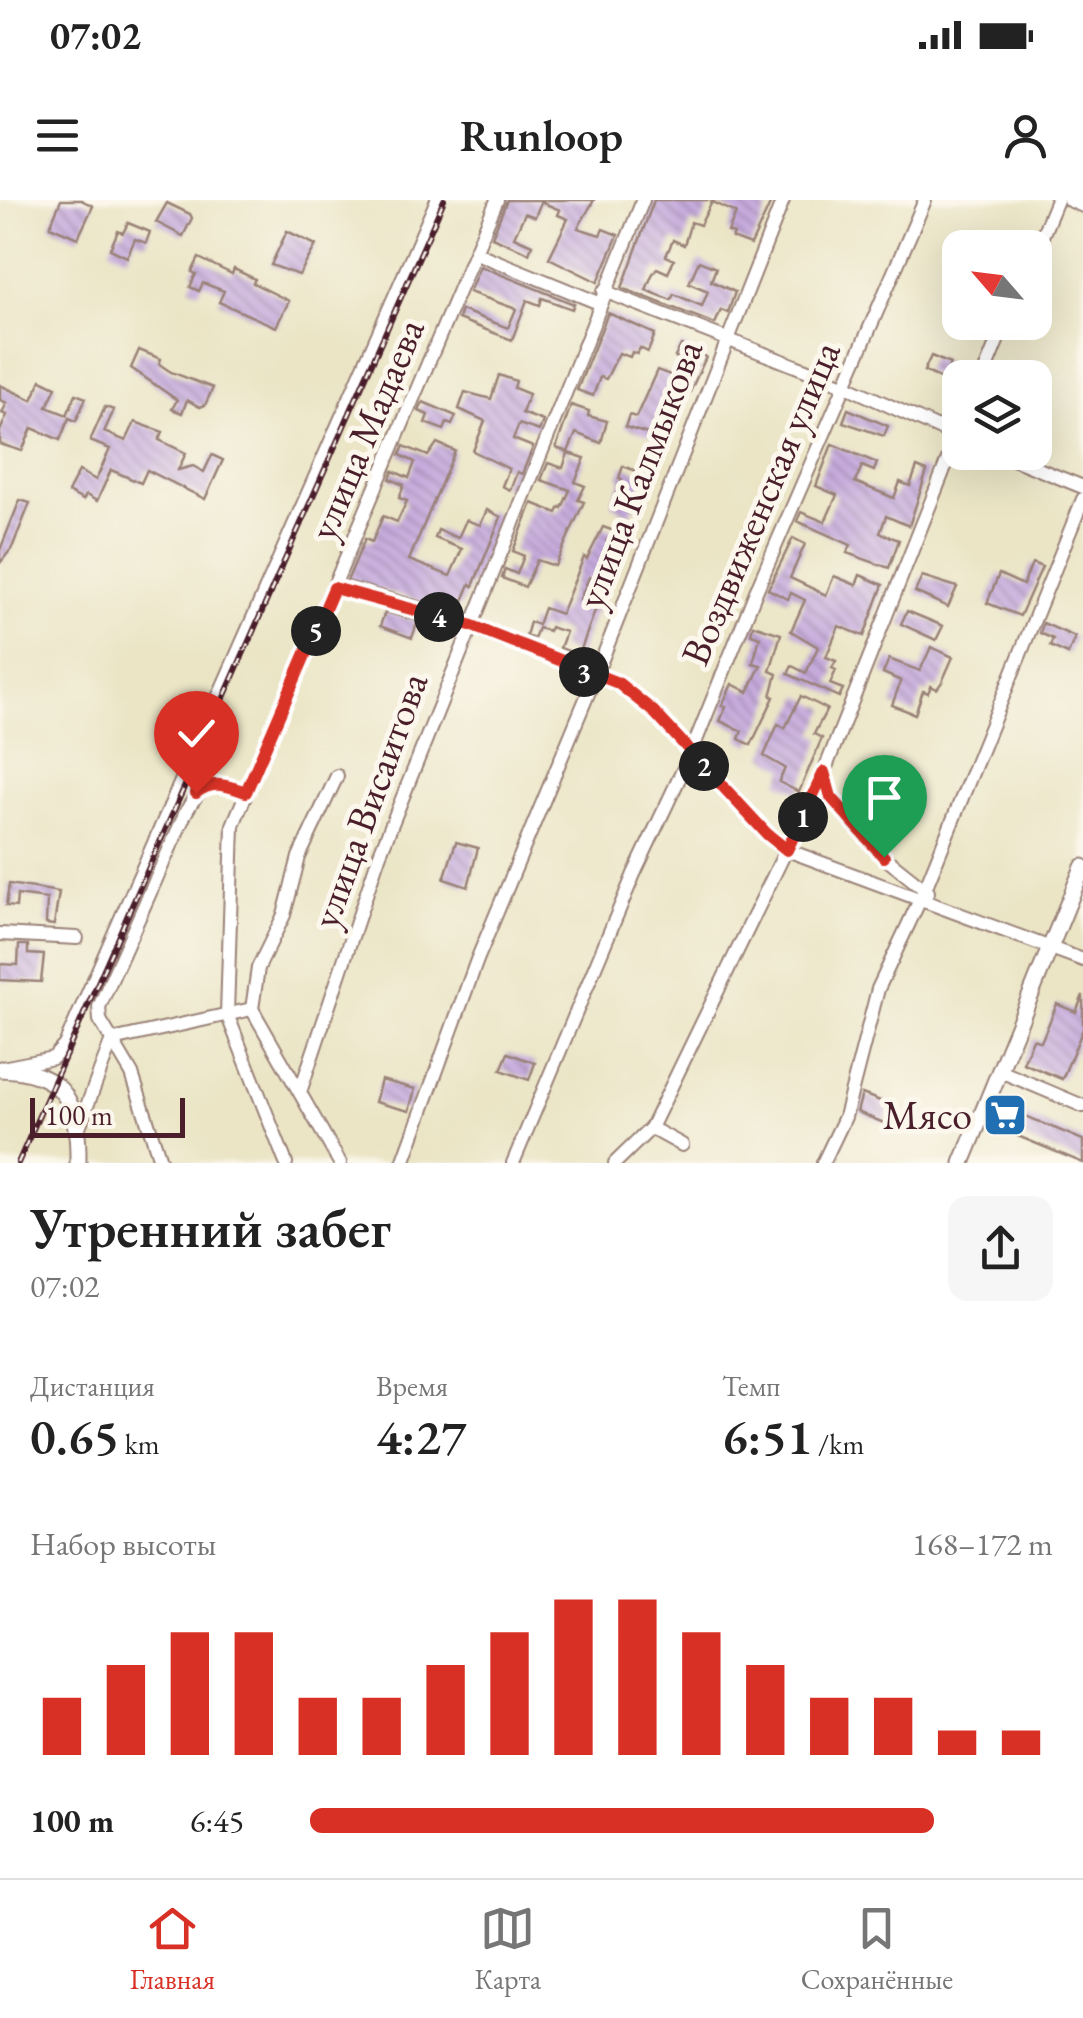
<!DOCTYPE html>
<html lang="ru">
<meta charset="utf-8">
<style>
body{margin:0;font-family:"EB Garamond",serif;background:#f6f6f6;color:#222;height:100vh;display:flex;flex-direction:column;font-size:38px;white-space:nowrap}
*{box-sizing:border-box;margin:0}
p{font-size:32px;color:#767676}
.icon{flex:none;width:55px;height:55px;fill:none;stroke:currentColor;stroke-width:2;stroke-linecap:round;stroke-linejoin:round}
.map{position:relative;height:963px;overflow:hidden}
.side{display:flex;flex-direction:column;background:#fff;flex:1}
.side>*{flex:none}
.needle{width:65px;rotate:298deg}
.buttons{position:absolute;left:942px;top:30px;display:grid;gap:20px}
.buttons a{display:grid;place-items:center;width:110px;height:110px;border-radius:20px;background:#fff;box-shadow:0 10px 40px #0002;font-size:50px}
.scale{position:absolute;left:30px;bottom:25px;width:155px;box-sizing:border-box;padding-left:10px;border:5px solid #4a1f2b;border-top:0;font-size:28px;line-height:35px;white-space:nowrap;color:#4a1f2b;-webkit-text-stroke:8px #fbf7ec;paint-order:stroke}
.pin{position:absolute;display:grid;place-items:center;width:85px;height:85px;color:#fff;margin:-102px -42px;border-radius:50% 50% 50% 0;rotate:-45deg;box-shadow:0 0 10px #0007}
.pin .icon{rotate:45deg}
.km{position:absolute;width:50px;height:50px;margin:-25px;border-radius:50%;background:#222;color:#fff;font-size:28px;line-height:50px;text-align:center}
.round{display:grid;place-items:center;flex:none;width:105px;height:105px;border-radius:20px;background:#f6f6f6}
.headline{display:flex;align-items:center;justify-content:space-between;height:170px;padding:0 30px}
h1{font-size:55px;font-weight:600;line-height:75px}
.stats{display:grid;grid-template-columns:repeat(3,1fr);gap:15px;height:170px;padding:10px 30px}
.stats div{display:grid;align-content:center}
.stats b{font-size:50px;font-weight:600}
.stats small{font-size:28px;font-weight:400}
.stats p{font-size:28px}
.chart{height:280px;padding:20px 30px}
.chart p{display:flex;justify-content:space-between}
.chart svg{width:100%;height:180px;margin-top:10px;stroke:#d93025;stroke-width:6}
ul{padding:0 30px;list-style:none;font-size:32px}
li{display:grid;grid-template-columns:160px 120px 1fr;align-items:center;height:75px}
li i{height:25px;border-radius:12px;background:#d93025}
.status{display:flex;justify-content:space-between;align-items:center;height:70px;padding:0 50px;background:#fff;direction:ltr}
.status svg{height:28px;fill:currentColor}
header{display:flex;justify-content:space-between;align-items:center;height:130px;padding:0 30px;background:#fff;font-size:45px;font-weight:600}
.dock{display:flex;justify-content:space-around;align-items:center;height:140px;border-top:2px solid #e0e0e0;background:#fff;font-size:28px;color:#767676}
.dock a{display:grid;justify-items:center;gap:5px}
.dock .selected{color:#d93025}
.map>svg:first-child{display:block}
</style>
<div class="status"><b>07:02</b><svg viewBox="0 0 49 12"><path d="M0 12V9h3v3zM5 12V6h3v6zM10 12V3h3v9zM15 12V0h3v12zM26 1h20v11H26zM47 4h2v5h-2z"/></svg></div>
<header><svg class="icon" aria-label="menu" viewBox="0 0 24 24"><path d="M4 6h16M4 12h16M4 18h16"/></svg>Runloop<svg class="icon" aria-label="person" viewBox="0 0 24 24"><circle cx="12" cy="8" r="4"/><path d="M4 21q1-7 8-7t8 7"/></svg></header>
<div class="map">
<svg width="1083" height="963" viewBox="0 0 1083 963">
<defs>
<pattern id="building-back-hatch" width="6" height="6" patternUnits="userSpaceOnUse" patternTransform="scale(2.5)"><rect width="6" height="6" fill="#c6abdd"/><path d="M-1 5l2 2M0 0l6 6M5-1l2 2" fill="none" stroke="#a38bb3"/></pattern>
</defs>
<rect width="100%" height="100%" fill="#fbf7ec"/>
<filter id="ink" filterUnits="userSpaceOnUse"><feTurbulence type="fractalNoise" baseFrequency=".01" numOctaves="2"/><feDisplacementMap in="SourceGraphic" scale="20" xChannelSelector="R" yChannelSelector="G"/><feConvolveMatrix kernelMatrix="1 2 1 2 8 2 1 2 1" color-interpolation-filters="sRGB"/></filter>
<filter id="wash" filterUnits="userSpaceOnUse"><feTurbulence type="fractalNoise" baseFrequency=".0048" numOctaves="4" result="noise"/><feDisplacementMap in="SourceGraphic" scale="40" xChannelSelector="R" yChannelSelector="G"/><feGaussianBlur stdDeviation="2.25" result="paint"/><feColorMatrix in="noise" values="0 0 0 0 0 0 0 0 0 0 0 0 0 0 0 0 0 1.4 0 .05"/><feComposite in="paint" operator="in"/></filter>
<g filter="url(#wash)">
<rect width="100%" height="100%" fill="#ebe5c6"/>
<g id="blocks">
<!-- building -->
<g fill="url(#building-back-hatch)">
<path d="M61,0H81L93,6L78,38L50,26Z"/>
<path d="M507,0H594L578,28L600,35L603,29L618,35L598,82L549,58L568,19L558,15L560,10L541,2L535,17L525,13L514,37L532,45L529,53L492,37Z"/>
<path d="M654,0H772L751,45L732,38L734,34L728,32L736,13L712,2L700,25L691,22L684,45L673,40L666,56L674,60L668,73L657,68L652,75L646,90L671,100L674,94L702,106L708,91L689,83L699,61L716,68L711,81L735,92L728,113L721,110L715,124L622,88Z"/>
<path d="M167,3L190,14L192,18L183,36L156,22Z"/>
<path d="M128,23L150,32L146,43L135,39L127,57L110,49L118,31L123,33Z"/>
<path d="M287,31L316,45L299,75L271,65Z"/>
<path d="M199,58L232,74L234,69L255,79L253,83L289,101L276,127L219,102L224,91L203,83L199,91L190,87L196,74L192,72Z"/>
<path d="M480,66L574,104L572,109L542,98L540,105L527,100L512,140L458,119L461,110L508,128L516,109L469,92Z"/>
<path d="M608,113L655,134L648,152L640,148L637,154L632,152L630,157L619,153L606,179L600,177L593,196L577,190Z"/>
<path d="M681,145L706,157L690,192L681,189L673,208L681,211L667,240L625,227L629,215L636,217L657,170L684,180L692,164L675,157Z"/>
<path d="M139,150L161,159L159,164L171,172L213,188L205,205L200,207L187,200L182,213L172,209L177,200L131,168Z"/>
<path d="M931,156L950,164L948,169L960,174V187L924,171Z"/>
<path d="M499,175L516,181L514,188L529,194L522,213L543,221L539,231L519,224L513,239L533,247L522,274L517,272L510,290L502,286L509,269L473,251L485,221L459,209L465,192L491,199Z"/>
<path d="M41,180L56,187L47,207L67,215L76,194L86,198L76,221L69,218L60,240L32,228L22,251L0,244V231L7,215L2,213L7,203L0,200V185L32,200Z"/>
<path d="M423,202L456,216L452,225L447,223L444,230L425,223L428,215L419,211Z"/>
<path d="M571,205L589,211L588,216L607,221L601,243L576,233L568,252L556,248Z"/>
<path d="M105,207L114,210L104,232L126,241L135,222L163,232L159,240L186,253L178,270L193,266L204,272L212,255L223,260L205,299L147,270L141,283L111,270L97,301L86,295L83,300L68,292L79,271L96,280L110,249L90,241Z"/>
<path d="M848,209L888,226L884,236L843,222Z"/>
<path d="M437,243L455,251L409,360L450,376L462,349L435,338L438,330L458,338L466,320L480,325L487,310L501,317L473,386L470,384L460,408L449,404L448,409L347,381L365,339L372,342L383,316L397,322L407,301L399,298L404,285L390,279L393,271L409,278L415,262L400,255L404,246L428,256Z"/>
<path d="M832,244L877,263L874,271L862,266L855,282L894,298L900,282L910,286L917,267L927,271L909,326L886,316L880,333L899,340L889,368L847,353L851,345L797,321L801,312L825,322L837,295L816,286Z"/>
<path d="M568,253L585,258L575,282L585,286L578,300L584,302L555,366L537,360L525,387L502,378L505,369L517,374L524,356L513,351L532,303L557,313L560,307L562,308L570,290L541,280L548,263L563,268Z"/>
<path d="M623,266L644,274L631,314L611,305L622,279L619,278Z"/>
<path d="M20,300L30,303L12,348L0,363V350Z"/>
<path d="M603,327L628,336L623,348L607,341L616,361L607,384L589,377L580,399L597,405L579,455L560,448L566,432L550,427L549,431L538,428L534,439L526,436L530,422L538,425L544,408L561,414L584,357L587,359Z"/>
<path d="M793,338L805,344L790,378L826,395L834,376L856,385L860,375L883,385L864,436L839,426L826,457L836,461L832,468L836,470L830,484L843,489L839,497L788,474L792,466L806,473L818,447L791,431L805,400L791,393L788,399L768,389Z"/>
<path d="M1032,363L1042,367L1020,416L987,403L999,374L1023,385Z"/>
<path d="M922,376L957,387L948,407L915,392Z"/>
<path d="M907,411L943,426L936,440L901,424Z"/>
<path d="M385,412L418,421L412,438L380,426Z"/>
<path d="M1043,423L1075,437L1068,454L1050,446L1053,439L1040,433Z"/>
<path d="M753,425L781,434L770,471L777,474L771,496L774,497L751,545L739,539L742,531L720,521L726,507L722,506L732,484L748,492L761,465L753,463L760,437L751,434Z"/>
<path d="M931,447L953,457L942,482L937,489L931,486L928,493L923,491L915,514L892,505L901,481L883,473L889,459L920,471Z"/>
<path d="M801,496L827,509L814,534L822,538L799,592L779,582L785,568L764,556L778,524L785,528Z"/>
<path d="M456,642L478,648L468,687L444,679Z"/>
<path d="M9,684L59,692L54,725L46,724L47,699L17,695L16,707L6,706Z"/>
<path d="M19,745H28V754L44,755L41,782L0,780V764L18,765Z"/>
<path d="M1083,795V829L1062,879L1023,863L1033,839L1041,842L1057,804L1076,812Z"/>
<path d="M508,853L535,863L529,880L501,870Z"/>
<path d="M381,880L415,889L409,911L375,902Z"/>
<path d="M862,894L891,905L884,923L857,912Z"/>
<path d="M1016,912L1083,940V963L1008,932Z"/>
</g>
</g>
</g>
<g filter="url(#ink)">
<use href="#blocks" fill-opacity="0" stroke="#9a8278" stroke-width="2.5"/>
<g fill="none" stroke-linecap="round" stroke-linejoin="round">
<defs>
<g id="minor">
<path d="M1069,0L1083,6"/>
<path d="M476,53L599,103"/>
<path d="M1035,53L1057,0"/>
<path d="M604,91L844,185L960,238"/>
<path d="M982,178L1005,122"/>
<path d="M996,252L1083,287"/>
<path d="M334,388L470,425L618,483L654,512L767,634L787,650L1083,760"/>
<path d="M824,572L831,597L884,657L928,692"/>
<path d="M0,734L77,738"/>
<path d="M252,809L258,768L284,715L299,657L337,576"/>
<path d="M7,867L53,858L65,845L437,0"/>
<path d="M1000,871L1083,906"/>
<path d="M300,892L379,656L643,0"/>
<path d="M79,927L112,840L100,820L99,807L186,612C205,578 212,581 247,592"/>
<path d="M651,928L682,945"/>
<path d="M161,963L132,874L112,840L252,809L340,963"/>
<path d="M286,963L227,814L233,625L497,0"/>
<path d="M403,963L477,760L595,477L783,0"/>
<path d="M513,963L634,674L691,553L757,389L925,0"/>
<path d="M615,963L651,928L824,572L960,229"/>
<path d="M823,963L845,917L878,789L925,689L1083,299"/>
</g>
<g id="tertiary">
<path d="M0,869C66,871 79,903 78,963"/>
<path d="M962,963L1083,667"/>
</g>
</defs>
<!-- minor casing -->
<use href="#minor" stroke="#9a8278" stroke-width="16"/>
<!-- tertiary casing -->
<use href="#tertiary" stroke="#9a8278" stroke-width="19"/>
<!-- minor -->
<use href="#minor" stroke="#fff" stroke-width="12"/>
<!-- tertiary -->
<use href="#tertiary" stroke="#fff" stroke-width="15"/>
<defs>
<path id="rail" d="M18,963L444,0"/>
</defs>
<!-- rail casing -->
<use href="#rail" stroke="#4a1f2b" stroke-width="6"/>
<!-- rail -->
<use href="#rail" stroke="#fbf7ec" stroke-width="2.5" stroke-dasharray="8" stroke-linecap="butt"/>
</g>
</g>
<g fill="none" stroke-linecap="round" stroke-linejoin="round" filter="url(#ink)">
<defs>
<path id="route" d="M196,593C213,579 227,586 246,592L334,388L470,425L618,483L654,512L767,634L787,650L824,572L831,597L884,657"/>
</defs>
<!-- route casing -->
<use href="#route" stroke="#fff" stroke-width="20"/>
<!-- route -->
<use href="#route" stroke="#d93025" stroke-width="12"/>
</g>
<!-- icons -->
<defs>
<symbol id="supermarket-square" viewBox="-11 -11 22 22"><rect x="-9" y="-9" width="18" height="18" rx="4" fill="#1f6fb2" stroke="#fbf7ec"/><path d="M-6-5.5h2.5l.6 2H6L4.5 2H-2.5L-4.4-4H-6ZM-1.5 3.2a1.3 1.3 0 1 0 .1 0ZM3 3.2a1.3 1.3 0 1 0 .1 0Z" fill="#fff"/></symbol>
</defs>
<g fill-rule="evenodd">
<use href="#supermarket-square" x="980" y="890" width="50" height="50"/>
</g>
<g text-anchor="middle" stroke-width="10" stroke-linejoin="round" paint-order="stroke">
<!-- street labels -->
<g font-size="40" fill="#4a1f2b" stroke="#fbf7ec">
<text transform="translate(366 229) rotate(-67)" y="14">улица Мадаева</text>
<text transform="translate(639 274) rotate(-69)" y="14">улица Калмыкова</text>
<text transform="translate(760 303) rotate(-67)" y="14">Воздвиженская улица</text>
<text transform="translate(369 600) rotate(-70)" y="14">улица Висаитова</text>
</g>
<!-- poi labels -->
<g font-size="40" fill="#4a1f2b" stroke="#fbf7ec" text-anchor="end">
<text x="972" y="929">Мясо</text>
</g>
</g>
</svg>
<div class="buttons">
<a><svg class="needle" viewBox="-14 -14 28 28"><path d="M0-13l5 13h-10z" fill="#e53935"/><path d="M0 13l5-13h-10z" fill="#767676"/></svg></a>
<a><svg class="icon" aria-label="layers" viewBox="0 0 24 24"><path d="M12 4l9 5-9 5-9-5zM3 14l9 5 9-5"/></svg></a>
</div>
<div class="scale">100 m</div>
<div class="pin" style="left:884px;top:657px;background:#1e9e55"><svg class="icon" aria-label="arrive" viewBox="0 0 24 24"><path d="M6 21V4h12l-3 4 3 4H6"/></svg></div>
<div class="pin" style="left:196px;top:593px;background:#d93025"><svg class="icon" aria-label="check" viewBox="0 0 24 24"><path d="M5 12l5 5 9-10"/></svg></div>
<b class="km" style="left:803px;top:617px">1</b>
<b class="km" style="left:704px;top:566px">2</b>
<b class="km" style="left:584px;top:472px">3</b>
<b class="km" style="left:439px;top:417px">4</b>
<b class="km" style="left:316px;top:431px">5</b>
</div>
<section class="side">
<div class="headline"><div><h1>Утренний забег</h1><p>07:02</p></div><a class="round"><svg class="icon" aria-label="share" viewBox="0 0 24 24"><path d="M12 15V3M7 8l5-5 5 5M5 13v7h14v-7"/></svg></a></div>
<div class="stats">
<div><p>Дистанция</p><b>0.65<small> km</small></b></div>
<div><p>Время</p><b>4:27</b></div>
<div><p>Темп</p><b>6:51<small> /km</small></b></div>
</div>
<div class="chart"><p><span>Набор высоты</span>168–172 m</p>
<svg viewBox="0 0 160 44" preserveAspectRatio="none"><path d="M5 44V30M15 44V22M25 44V14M35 44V14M45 44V30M55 44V30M65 44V22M75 44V14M85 44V6M95 44V6M105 44V14M115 44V22M125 44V30M135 44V30M145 44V38M155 44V38"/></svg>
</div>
<ul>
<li><b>100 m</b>6:45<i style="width:84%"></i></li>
</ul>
</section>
<nav class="dock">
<a class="selected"><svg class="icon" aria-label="home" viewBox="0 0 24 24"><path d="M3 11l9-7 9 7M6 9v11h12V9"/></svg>Главная</a>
<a><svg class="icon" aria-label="map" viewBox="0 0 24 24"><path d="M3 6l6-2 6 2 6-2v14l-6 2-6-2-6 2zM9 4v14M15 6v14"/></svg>Карта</a>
<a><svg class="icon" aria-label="saved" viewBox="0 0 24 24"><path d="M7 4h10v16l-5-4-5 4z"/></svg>Сохранённые</a>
</nav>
